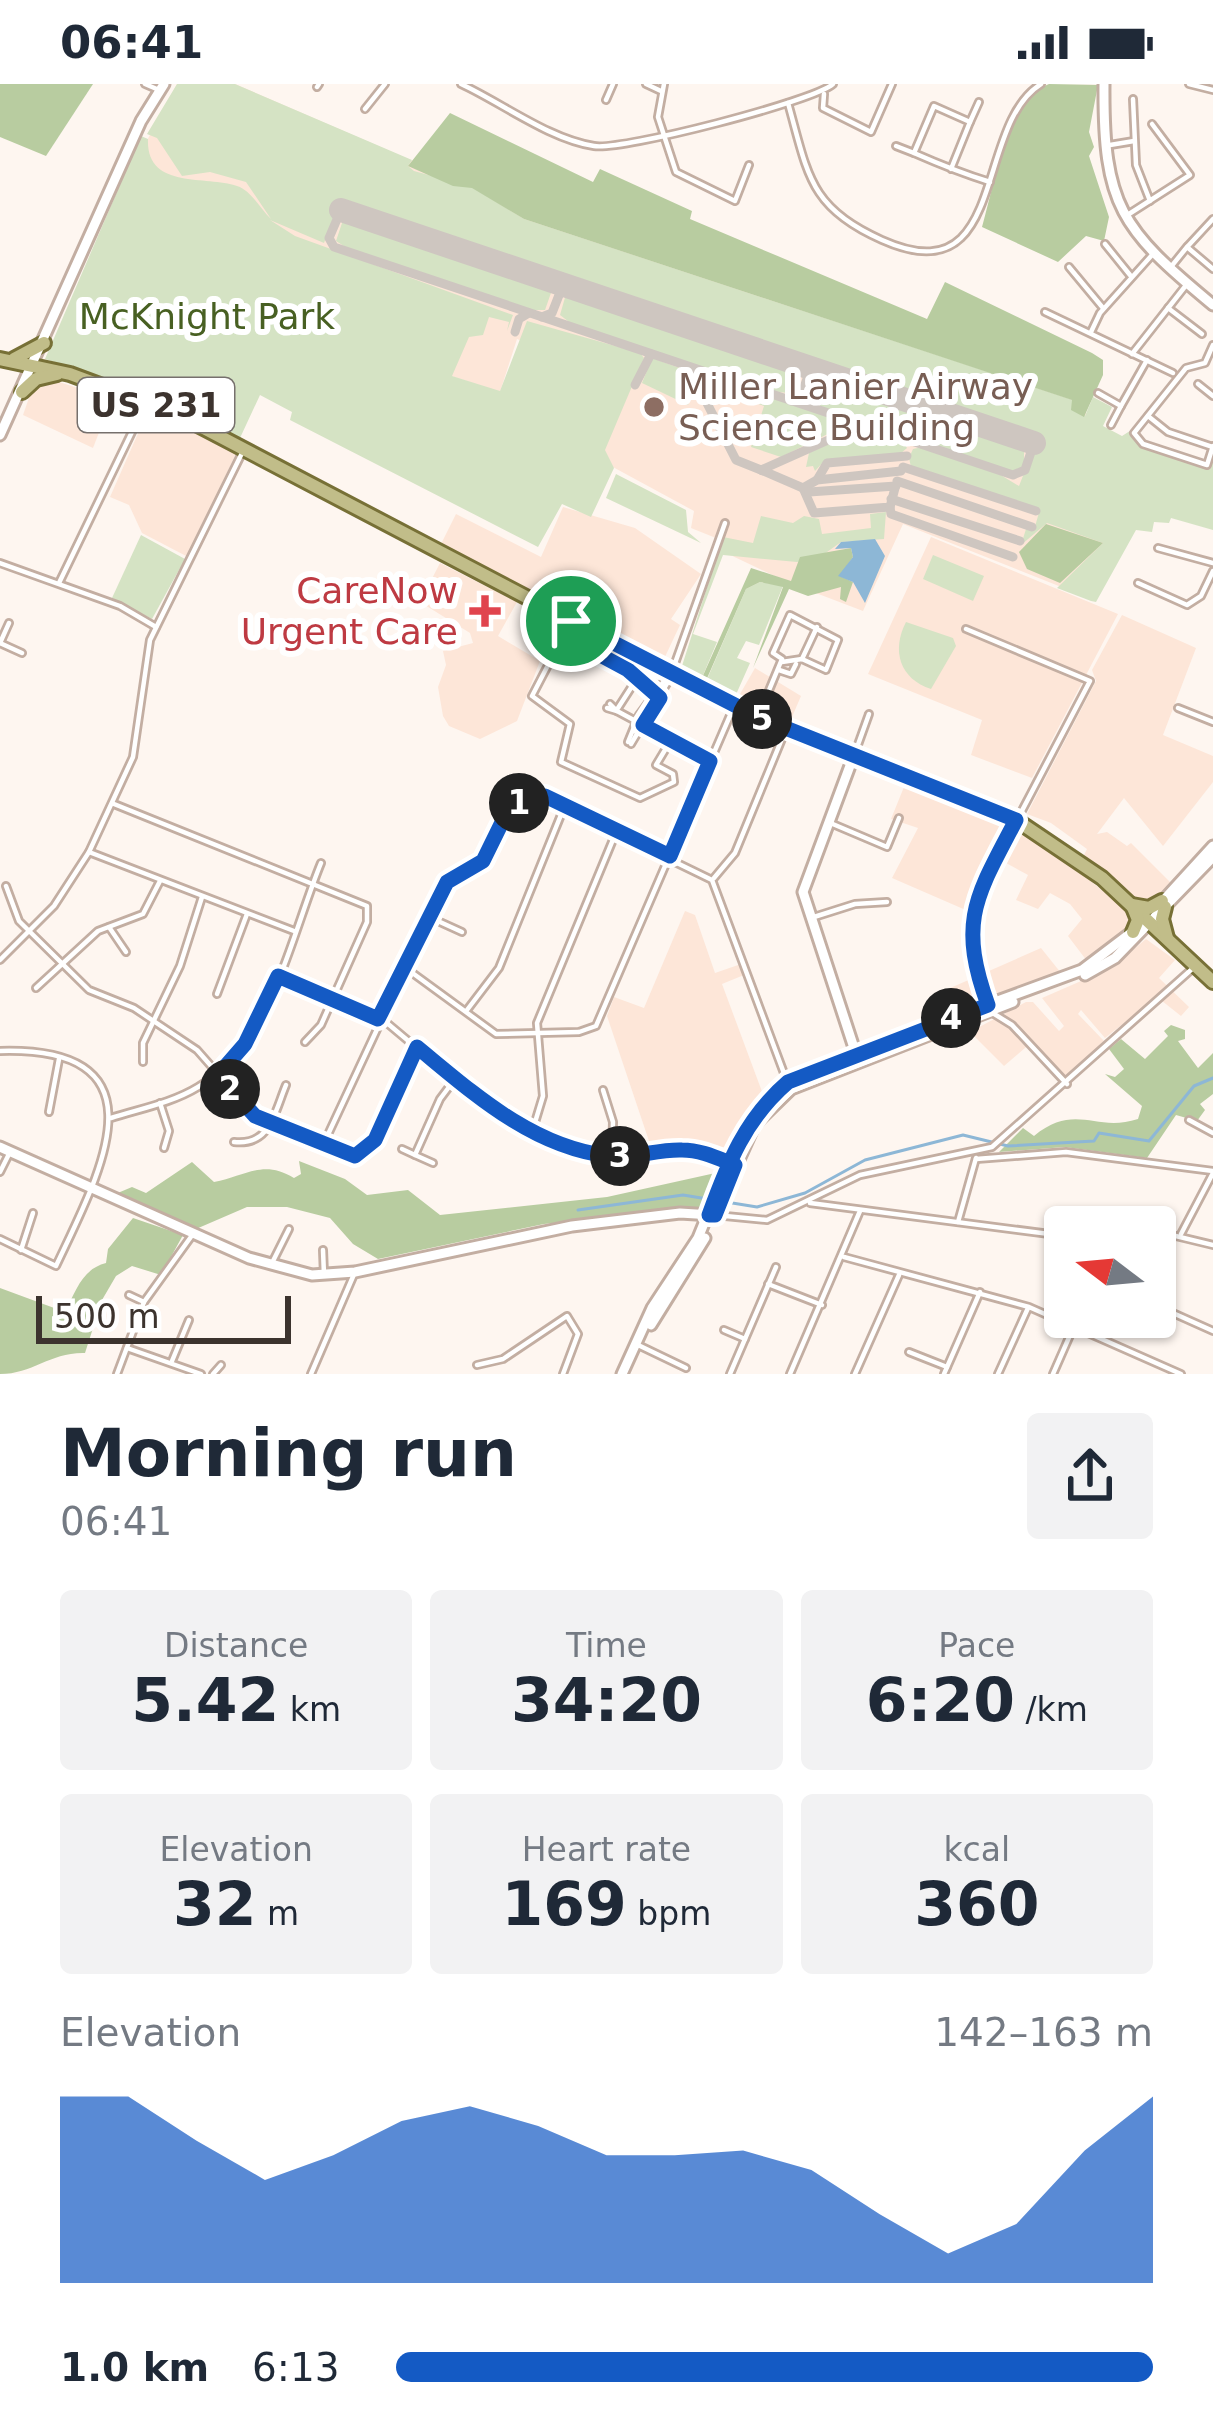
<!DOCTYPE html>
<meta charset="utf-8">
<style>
body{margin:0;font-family:"DejaVu Sans",sans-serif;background:#f2f2f3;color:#1f2937;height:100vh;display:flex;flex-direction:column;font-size:45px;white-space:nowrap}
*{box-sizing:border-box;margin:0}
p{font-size:39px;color:#747a83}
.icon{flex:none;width:66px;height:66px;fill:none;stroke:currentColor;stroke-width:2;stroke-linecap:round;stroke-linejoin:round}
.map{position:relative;height:1290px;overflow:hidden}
.side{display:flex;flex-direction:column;background:#fff;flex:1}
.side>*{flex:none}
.needle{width:78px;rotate:286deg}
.fabs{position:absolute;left:1044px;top:1122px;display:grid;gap:24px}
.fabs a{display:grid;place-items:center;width:132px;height:132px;border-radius:12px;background:#fff;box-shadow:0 3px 9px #0004;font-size:60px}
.scale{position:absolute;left:36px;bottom:30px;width:255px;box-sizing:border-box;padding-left:12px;border:6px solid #3c332e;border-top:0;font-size:33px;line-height:42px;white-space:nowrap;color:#3c332e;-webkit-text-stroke:9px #fff;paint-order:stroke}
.pin{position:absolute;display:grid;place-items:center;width:102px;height:102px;color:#fff;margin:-51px;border:6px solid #fff;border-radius:50%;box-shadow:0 3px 12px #0007}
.km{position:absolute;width:60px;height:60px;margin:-30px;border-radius:50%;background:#222;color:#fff;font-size:33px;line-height:60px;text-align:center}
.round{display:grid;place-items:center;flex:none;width:126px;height:126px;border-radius:12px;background:#f2f2f3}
.headline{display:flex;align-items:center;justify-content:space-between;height:204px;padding:0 60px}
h1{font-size:66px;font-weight:800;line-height:90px}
.figures{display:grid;grid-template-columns:repeat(3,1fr);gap:18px;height:204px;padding:12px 60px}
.figures div{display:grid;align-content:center;border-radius:12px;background:#f2f2f3;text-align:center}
.figures b{font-size:60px;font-weight:800}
.figures small{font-size:33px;font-weight:400}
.figures p{font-size:33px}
.chart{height:336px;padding:24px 60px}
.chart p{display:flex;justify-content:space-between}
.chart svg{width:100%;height:216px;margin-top:12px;fill:#145ac4;opacity:.7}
ul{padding:0 60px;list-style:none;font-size:39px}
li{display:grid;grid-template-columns:192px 144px 1fr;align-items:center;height:90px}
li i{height:30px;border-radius:15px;background:#145ac4}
.status{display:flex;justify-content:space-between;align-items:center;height:84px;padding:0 60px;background:#fff;direction:ltr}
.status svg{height:33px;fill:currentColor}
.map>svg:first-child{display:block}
</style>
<div class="status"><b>06:41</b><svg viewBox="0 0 49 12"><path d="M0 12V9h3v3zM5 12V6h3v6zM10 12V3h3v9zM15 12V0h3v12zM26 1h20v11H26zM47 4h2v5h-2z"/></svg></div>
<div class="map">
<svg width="1213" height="1290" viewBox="0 0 1213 1290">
<rect width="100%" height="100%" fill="#fef6f0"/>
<!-- built -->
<g fill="#fde6d8">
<path d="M177,0H235L466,100L524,135L1079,318L1143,423L1094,516L903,440L863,527L787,498L724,468L726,458L691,444L694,427L611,382L604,366L628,304L517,255L500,308L451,292L463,255L194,128L134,81Z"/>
<path d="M50,295L112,315L93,364L23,331L31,308Z"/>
<path d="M147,329L237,367L188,473L142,449L129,421L110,413Z"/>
<path d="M563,423L635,444L701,490L671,535L680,541L663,577L440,462L456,430L541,473Z"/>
<path d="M931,453L1118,530L1032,694L971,671L982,636L868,590Z"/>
<path d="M440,479L517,518L498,552L540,577L517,637L480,655L449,642L443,632L438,603L446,581L443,567L473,559L470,549L420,518Z"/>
<path d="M1122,531L1196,564L1163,651L1213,672V698L1163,762L1124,714L1097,750L1107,748L1127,762L1131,759L1172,800L1153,821H1137L1084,771L1087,765L1051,739L1027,730L1096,597L1092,586Z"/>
<path d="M755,584L801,612L789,640L736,617Z"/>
<path d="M906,698L985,730L1056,769L1130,829L1132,842L1087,877L1068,852L1082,835L1070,820L1050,809L1038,825L1016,816L1028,791L995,773L968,827L892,794L918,744L891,735Z"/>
<path d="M685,827L695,831L715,889L741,880L744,891L722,900L764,1013L725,1074L696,1064L652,1066L607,932L614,913L644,924Z"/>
<path d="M1146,855L1175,876L1159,894L1189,923L1181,932L1157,913L1105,954L1081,926L1078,930L1104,957L1066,994L1033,957L1004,982L970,948L1026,918H1033L1059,947L1064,942L1042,914L1111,884Z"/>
<path d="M1041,864L1061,889L952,929L948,905Z"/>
</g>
<!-- green -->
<g fill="#d5e3c4">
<path d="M177,0H235L412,76L408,82L414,87L472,103L524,135L1073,316L1085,332L1093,313L1112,323L1103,342L1122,352L1133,345L1144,362L1208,383L1213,372V446L1171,434L1169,439L1154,438L1152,448L1136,446L1096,518L1091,517L1057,504L1103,459L1047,439L1021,461L1026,445L1034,446L1040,425L911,383L909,374L913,365L922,363L994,387L1019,402L1039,351L339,118L324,159L270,136L295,152L513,231L507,247L509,238L489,233L483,251L469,253L452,292L500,307L527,237L640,269L644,274L605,366L614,384L591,433L562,420L538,463L290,336L292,328L260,311L240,354L138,305L45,275L141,52L148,55C146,106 206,91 237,102C252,107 260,125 271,135L246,98L210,88L182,92L157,54L147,50Z"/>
<path d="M343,136L552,206L545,226H529L350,166L336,157Z"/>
<path d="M566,210L801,289L795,310L772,307L573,241L560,231Z"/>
<path d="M652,274L688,287L695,302L688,321L642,299Z"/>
<path d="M707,292L835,334L840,344L781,373L751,363L764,322L702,299Z"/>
<path d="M816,294L1024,363V383L1015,388L823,324L809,314Z"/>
<path d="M862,344L903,357L907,364L901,369L825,376L815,387L813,382L806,383L809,369Z"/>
<path d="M616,390L686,426L688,448L701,459L606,414Z"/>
<path d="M886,428L884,455L841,458L820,473L797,478L723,471L693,550L717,558L701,596L681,585L723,453L753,459L761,432L793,439L804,432L819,435L822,450L871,444L870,430Z"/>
<path d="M141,451L185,475L152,535L112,514Z"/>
<path d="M933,471L984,492L973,517L923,495Z"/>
<path d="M760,498L783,502L759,561L746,557L737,574L750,579L734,615L705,600L746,505Z"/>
<path d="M906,538L953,554L956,562L931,605C900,595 891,567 906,538Z"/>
</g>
<!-- forest -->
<g fill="#b8cca0">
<path d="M0,0H93L46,72L0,53Z"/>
<path d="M1049,0L1098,1L1089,48L1094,63L1089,72L1109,133L1104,157L1086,152L1058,178L982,143C993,105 1009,14 1049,0Z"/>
<path d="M450,29L593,98L600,85L692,127L690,135L927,235L945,198L1092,269L1103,276V291L1084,333L1071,326L1072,316L524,135L472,104L453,102L408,82Z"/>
<path d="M1046,440L1103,459L1060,499L1027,485L1019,468Z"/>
<path d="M851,464L853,473L840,492L853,498L846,518L840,515L841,503L808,512L789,505L753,584L783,503L760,498L746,505L705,599L701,596L751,484L791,497L800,473Z"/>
<path d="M1171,941L1185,946V955L1178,957L1198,984L1213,969V1010L1200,1020L1205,1026L1197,1037L1176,1031L1147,1074L1065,1063L999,1068L1023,1044L1034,1052C1076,1018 1095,1049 1138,1035L1142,1022L1105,990L1115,993L1124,985L1109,965L1121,955L1145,975L1168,952L1164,947Z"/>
<path d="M299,1077L345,1095L367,1111L408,1106L440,1131L607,1113L720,1088L713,1111L701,1123L544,1140L378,1175L353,1160L330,1134L287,1123H247L196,1145L113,1111L132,1103L146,1109L192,1078L214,1098C246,1092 263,1075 294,1094L301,1090Z"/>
<path d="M133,1134L183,1151L161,1191L132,1182L116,1192L102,1216L85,1269C50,1268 33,1290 0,1290V1204L65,1228C76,1207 82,1185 106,1179L108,1165Z"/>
</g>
<!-- water -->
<path fill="#8db7d6" d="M875,455L885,472L865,519L853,498L838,492L853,473L851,464L835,465L841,458Z"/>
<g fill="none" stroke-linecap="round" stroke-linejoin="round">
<!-- stream -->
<path stroke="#8db7d6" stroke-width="3" d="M578,1126L683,1111L757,1123L805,1109L865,1076L963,1051L1008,1062L1094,1057L1099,1049L1149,1057L1194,1002L1213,994"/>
<!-- taxiway -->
<g stroke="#cec6c0" stroke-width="9">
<path d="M341,126L329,154L334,163L1013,391L1025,386L1034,359"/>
<path d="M542,233L552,229L561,206L571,204"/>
<path d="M515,248L519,235L529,229"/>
<path d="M689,284L736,376L761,386L862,341"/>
<path d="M635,301L651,270"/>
<path d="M791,317L801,312L808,292L800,281"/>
<path d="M903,383L1036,427"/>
<path d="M761,386L803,404"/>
<path d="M817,396L827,379L907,372"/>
<path d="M897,397L1032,443"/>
<path d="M895,404L890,423L814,429L803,404L817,396L901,387"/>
<path d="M809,408L896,402"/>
<path d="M891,415L1020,457"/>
<path d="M890,423L891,430L1013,473"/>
</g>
<!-- runway -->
<path stroke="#cec6c0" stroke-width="24" d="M341,126L1034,359"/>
<defs>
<g id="street">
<path d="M145,0L159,6"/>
<path d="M461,0C502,19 549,55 594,62C622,67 814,17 833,0"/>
<path d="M646,0L661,7"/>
<path d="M664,0L658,33L676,88L735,117L749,81"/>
<path d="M1189,0L1213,6"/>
<path d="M317,3L319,0"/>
<path d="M824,10L823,24L871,48L892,0"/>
<path d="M1133,15L1136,81L1150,117"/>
<path d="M606,16L613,0"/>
<path d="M788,19C808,90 809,124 882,156C1009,213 973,42 1041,0"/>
<path d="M365,25L385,0"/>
<path d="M970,38L979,18"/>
<path d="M1110,61L1134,57"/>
<path d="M896,62L914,69"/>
<path d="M951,85L970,38L934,22L914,69C939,80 964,90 990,98"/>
<path d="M1129,130L1190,91L1152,40"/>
<path d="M1105,160L1130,191"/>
<path d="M1188,162L1213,135"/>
<path d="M1069,183L1103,224"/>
<path d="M1170,184L1187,163L1213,185"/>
<path d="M1168,224L1202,250"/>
<path d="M1045,228L1173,289"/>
<path d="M1091,248L1100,229L1152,171"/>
<path d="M1213,261L1205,279L1186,284L1134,349L1143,360L1207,381L1213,362"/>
<path d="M1132,270L1187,200"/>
<path d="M1198,300L1213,312"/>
<path d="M1098,309L1121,322L1147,276"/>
<path d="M1148,332L1168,348L1213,363"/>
<path d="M1111,341L1121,322"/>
<path d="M1158,464L1213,479"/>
<path d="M0,479L120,522L156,543"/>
<path d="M59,499L145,321"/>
<path d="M1138,499L1187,521L1201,512L1213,487"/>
<path d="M571,537L532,612L570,640L561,678L640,714L674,698L673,690L656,681L671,656"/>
<path d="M966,545L1090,597L973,820L970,861L986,917"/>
<path d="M565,552L628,586L660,613"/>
<path d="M0,559L22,569"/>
<path d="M0,559L9,539"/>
<path d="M802,575L817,543"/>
<path d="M779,586L791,590L796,580"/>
<path d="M607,624L617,627L610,620"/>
<path d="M618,624L636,596"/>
<path d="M1178,624L1213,638"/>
<path d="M617,627L710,677"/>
<path d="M760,628L782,575L773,569L790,531L838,556L826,586L802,575L782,578"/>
<path d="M628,658L639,631L667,593"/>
<path d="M631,660L669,596L725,439"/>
<path d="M682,660L710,671"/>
<path d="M855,669L869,630"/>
<path d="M114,720L367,822V838L321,941L305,958"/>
<path d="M828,738L887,763L899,734"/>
<path d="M89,768L294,847"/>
<path d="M714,794L735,769L786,645"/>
<path d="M6,802L19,837L89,906L134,924L197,966L255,1032L355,1072L371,1063L417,963"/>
<path d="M429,833L462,848"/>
<path d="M814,833L855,820L887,818"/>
<path d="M109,843L126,868"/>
<path d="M0,876L54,822L89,768L133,673L150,556L244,365"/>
<path d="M407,885L496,950L579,948L596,942L732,627"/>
<path d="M277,892L387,939L492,1027L577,1063L612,1073L698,1067L730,1079"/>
<path d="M36,904L98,847L143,830L160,797"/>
<path d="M217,910L247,830"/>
<path d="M467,926L499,884L565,721"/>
<path d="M991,928L1012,941L1067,1000"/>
<path d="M0,967C172,962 98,1092 56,1182L0,1155"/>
<path d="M143,978V959L180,882L202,813"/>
<path d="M603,1006L613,1038L612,1073"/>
<path d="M160,1019L169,1047L164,1064"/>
<path d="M49,1028L59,975"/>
<path d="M111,1034C139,1025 172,1019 198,1003C271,960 291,852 321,779"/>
<path d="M1189,1036L1213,1049"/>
<path d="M533,1045L543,1012L537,939L617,746"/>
<path d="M234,1058C270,1062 274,1030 286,1001"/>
<path d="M324,1059L443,804L483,777L509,724L537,711L712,796L788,1000"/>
<path d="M402,1065L415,1071"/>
<path d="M976,1075L1066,1068L1213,1087"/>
<path d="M433,1079L415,1071L440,1015L455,995"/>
<path d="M0,1088L10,1068"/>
<path d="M810,1119L1065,1152"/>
<path d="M715,1131L767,1136L860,1091L992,1063L1192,885"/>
<path d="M958,1138L976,1074"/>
<path d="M1155,1147L1213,1161"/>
<path d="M1181,1150L1213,1089"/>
<path d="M21,1166L33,1129"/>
<path d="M323,1166L324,1191"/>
<path d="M844,1173L1029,1223L1181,1290"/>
<path d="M273,1177L289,1145"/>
<path d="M768,1200L822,1221"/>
<path d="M129,1211L144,1218"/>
<path d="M1155,1221L1213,1247"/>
<path d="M724,1246L745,1255"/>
<path d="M636,1260L686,1284"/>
<path d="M127,1264L201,1290"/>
<path d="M909,1268L947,1283"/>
<path d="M172,1277L189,1236"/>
<path d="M477,1281L503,1275L567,1232L578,1250L563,1290"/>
<path d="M117,1290L144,1218L193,1150"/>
<path d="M213,1290L221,1281"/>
<path d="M311,1290L355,1188"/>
<path d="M730,1290L776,1183"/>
<path d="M790,1290L860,1127"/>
<path d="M855,1290L899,1191"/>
<path d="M944,1290L980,1208"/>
<path d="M998,1290L1028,1224"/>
<path d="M1053,1290L1078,1233"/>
</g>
<g id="secondary">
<path d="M1104,0C1103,122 1121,145 1213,221"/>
<path d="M0,351L141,37L164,0"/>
<path d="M854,671L803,808L856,970"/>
<path d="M1160,820L1213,762"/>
<path d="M1085,891L1115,874L1213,773"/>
<path d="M0,1063L249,1174L312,1191L355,1188L572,1142L680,1129L712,1131"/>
<path d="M728,1100L755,1040L791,1005L1013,918"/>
<path d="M651,1241L705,1154"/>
<path d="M622,1290L652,1224L698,1154L738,1056L765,1018L817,983L1082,886L1136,845"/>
</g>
<g id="primary">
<path d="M0,275L70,290L175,329L734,622L1016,736L1102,794L1213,898"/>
<path d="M14,275L44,259"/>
<path d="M22,308L36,295L57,290"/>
<path d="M1165,823L1162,835L1167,854"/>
<path d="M1133,848L1138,836L1132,821L1149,824L1162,817"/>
</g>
</defs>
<!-- street casing -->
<use href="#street" stroke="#c3aea2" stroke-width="10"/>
<!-- secondary casing -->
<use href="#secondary" stroke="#c3aea2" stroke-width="15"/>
<!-- primary casing -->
<use href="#primary" stroke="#777036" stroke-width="18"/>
<!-- street -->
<use href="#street" stroke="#fff" stroke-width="4.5"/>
<!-- secondary -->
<use href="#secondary" stroke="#fff" stroke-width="9"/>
<!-- primary -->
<use href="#primary" stroke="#c1bd89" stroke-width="12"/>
</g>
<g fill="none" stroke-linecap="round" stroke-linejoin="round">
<defs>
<path id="route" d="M571,537L563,551L628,586L660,614L643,641L710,677L670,772L545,712L509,724L483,777L447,798L378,935L278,892L245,960L218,991L255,1032L355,1072L375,1056L417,963C473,1009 532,1063 608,1072C633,1075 657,1065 682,1066C701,1066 717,1074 735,1081L715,1131H709C728,1079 745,1035 788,998L988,921C957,836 977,811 1016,736L758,633L571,537"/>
</defs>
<!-- route casing -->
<use href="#route" stroke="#fff" stroke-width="24"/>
<!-- route -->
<use href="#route" stroke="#145ac4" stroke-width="15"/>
</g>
<!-- markers -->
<circle fill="#8d6e63" stroke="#fff" stroke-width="4.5" cx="654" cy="323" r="12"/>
<path fill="#e0444e" stroke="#fff" stroke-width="4.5" d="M479 509h12v12h12v12h-12v12h-12v-12h-12v-12h12z"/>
<g text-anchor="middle" stroke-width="12" stroke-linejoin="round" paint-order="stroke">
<!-- shield labels -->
<rect fill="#fff" stroke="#76706d" stroke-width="3" x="78" y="294" width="156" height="54" rx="9"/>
<g font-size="33" font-weight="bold" fill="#3c332e">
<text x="156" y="333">US 231</text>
</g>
<!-- park labels -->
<g font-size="36" fill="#486022" stroke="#fff">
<text x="207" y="245">McKnight Park</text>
</g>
<!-- education labels -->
<g font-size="36" fill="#785e54" stroke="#fff" text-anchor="start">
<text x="678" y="315">Miller Lanier Airway<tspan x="678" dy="41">Science Building</tspan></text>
</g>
<!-- health labels -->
<g font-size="36" fill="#be3a42" stroke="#fff" text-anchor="end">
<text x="458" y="519">CareNow<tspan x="458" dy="41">Urgent Care</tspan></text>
</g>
</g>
</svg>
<div class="fabs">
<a><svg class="needle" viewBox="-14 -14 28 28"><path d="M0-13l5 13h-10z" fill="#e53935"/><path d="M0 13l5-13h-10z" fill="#747a83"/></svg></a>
</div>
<div class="scale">500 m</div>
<div class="pin" style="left:571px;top:537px;background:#1e9e55"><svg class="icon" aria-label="arrive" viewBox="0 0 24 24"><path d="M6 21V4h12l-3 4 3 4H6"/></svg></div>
<b class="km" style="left:519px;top:719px">1</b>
<b class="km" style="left:230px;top:1005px">2</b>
<b class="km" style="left:620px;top:1072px">3</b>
<b class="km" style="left:951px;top:934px">4</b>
<b class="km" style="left:762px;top:635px">5</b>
</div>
<section class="side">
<div class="headline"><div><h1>Morning run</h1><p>06:41</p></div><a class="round"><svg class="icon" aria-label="share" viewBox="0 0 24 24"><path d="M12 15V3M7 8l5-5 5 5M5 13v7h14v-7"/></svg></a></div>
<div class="figures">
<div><p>Distance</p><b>5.42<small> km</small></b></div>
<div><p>Time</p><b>34:20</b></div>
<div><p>Pace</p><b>6:20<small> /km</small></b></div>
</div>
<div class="figures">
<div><p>Elevation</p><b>32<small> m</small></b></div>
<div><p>Heart rate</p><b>169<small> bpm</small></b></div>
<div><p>kcal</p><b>360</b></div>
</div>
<div class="chart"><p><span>Elevation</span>142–163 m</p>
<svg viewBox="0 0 160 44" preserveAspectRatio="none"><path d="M0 44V6L10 6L20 15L30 23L40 18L50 11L60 8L70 12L80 18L90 18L100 17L110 21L120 30L130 38L140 32L150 17L160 6V44z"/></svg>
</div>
<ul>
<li><b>1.0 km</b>6:13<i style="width:100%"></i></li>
</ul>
</section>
